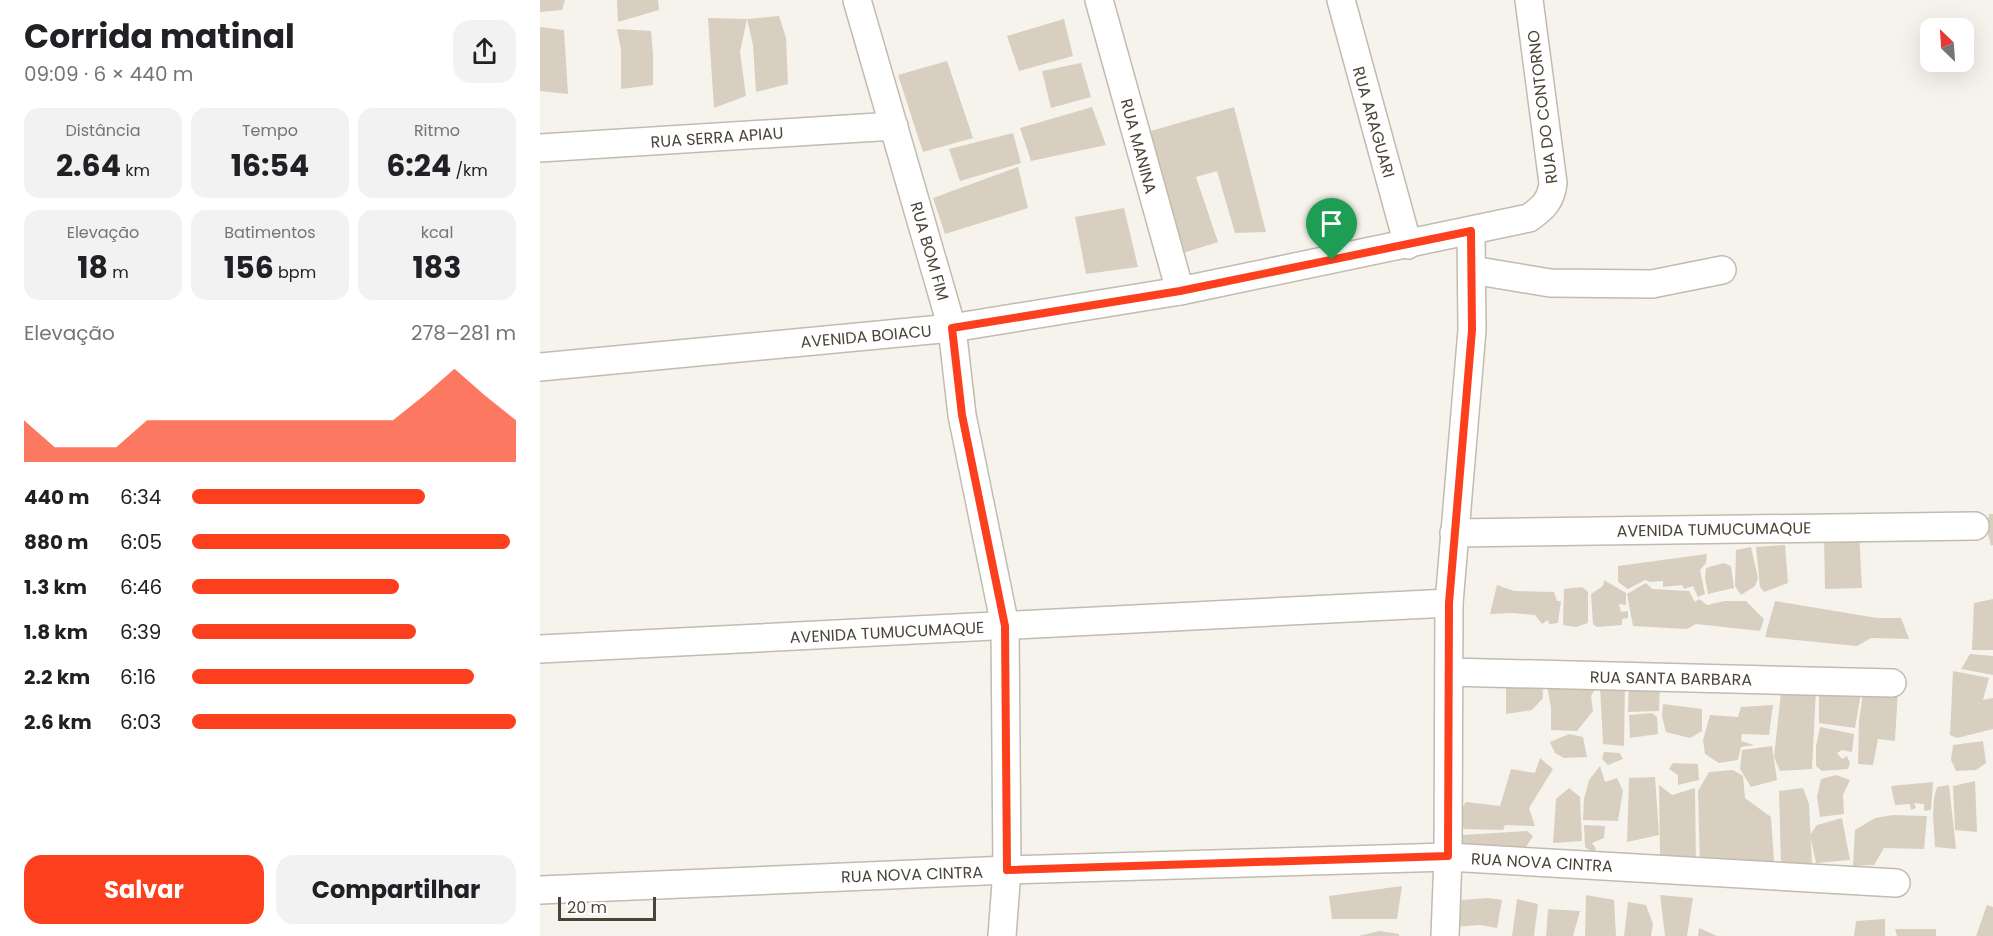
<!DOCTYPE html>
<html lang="pt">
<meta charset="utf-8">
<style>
body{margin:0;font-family:Poppins,sans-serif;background:#f2f2f2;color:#202124;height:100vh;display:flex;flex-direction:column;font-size:22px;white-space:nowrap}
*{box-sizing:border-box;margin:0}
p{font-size:20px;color:#757577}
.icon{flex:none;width:33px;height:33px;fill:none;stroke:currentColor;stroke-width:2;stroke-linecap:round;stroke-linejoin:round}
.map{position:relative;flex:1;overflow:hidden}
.side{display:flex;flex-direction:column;background:#fff;width:540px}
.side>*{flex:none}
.needle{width:39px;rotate:335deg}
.fabs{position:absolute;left:1380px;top:18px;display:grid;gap:12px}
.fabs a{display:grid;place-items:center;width:54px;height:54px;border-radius:12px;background:#fff;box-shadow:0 6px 24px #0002;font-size:30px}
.scale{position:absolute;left:18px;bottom:15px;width:98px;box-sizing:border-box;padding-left:6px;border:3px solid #4b4439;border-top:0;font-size:16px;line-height:21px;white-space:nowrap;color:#4b4439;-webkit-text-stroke:4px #fff;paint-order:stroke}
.pin{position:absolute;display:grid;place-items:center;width:51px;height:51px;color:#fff;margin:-62px -26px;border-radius:50% 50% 50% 0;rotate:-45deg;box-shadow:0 0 6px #0007}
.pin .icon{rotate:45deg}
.round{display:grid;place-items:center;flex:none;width:63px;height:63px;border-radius:18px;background:#f2f2f2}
.overview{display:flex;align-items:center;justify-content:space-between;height:102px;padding:0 24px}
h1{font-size:33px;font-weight:700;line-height:45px}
.metrics{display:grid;grid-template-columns:repeat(3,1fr);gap:9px;height:102px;padding:6px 24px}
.metrics div{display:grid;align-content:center;border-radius:15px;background:#f2f2f2;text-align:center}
.metrics b{font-size:30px;font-weight:700}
.metrics small{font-size:16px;font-weight:400}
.metrics p{font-size:16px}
.chart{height:168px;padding:12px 24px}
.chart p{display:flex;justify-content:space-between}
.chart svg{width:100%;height:108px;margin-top:6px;fill:#fc3f1d;opacity:.7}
.button{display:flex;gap:12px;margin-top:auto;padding:12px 24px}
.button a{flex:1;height:69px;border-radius:18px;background:#fc3f1d;color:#fff;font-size:24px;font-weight:700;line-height:69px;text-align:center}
.button a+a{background:#f2f2f2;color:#202124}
ul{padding:0 24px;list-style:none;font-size:20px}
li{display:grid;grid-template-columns:96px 72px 1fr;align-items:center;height:45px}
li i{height:15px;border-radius:8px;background:#fc3f1d}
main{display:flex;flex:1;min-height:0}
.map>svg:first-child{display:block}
</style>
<main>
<section class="side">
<div class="overview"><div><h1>Corrida matinal</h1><p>09:09 · 6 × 440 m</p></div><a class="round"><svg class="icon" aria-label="share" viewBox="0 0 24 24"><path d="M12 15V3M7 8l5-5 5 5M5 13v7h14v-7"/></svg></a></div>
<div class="metrics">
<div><p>Distância</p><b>2.64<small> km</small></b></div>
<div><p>Tempo</p><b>16:54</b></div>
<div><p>Ritmo</p><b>6:24<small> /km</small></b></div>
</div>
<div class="metrics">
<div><p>Elevação</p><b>18<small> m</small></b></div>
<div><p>Batimentos</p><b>156<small> bpm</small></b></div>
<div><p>kcal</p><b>183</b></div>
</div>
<div class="chart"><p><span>Elevação</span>278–281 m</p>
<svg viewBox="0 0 160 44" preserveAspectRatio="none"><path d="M0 44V27L10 38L20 38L30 38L40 27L50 27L60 27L70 27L80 27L90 27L100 27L110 27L120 27L130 17L140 6L150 17L160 27V44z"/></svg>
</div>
<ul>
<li><b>440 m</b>6:34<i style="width:72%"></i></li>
<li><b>880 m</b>6:05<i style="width:98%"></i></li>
<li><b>1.3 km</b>6:46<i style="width:64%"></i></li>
<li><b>1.8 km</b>6:39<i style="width:69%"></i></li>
<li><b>2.2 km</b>6:16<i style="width:87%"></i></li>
<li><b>2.6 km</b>6:03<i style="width:100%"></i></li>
</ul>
<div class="button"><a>Salvar</a><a>Compartilhar</a></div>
</section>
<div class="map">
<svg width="1453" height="936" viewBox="0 0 1453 936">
<rect width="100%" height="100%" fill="#f6f3ec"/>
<!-- building -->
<g fill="#d8cfc1">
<path d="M0,0H25L22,10L0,12Z"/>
<path d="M77,0H118L119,10L78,22Z"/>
<path d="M239,16L246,38L248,84L216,92L213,45L207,19Z"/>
<path d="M168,18L207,19L200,52L206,96L174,108Z"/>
<path d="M524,19L533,56L479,71L467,36Z"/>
<path d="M0,27L24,30L28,94L0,91Z"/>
<path d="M77,29L111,31L113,53V85L81,89V50Z"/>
<path d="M407,61L433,138L383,152L358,75Z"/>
<path d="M541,63L551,97L511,108L502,71Z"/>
<path d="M552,107L566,145L491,161L480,128Z"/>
<path d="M694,107L726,232L695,233L677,171L656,177L678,242L640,254L611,131Z"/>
<path d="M473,133L481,163L420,181L409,149Z"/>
<path d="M478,167L488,208L405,234L393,198Z"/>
<path d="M584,208L598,267L546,274L535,217Z"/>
<path d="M1449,514H1453V545L1451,546L1447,530Z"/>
<path d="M1319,532L1322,588L1285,589L1284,537Z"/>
<path d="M1245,545L1248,583L1224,592L1220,587L1216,547Z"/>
<path d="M1211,547L1218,578L1215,586L1201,595L1195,586L1196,550Z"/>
<path d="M1167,554L1166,563L1160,570L1165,594L1158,597L1153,586L1144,589L1142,585L1123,587V581L1110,582L1105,580L1088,589L1078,582V566Z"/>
<path d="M1184,563L1191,566L1194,588L1168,594L1165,578L1166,568Z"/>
<path d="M1064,580L1086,593V605L1079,604L1081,612L1088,611V618L1082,619V625L1057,627L1053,624L1051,594L1063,586Z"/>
<path d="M1106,583L1112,589L1149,591L1155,602L1159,599L1167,605L1185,601H1206L1224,619L1220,631L1156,624L1147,629L1093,626L1087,594Z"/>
<path d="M957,585L974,591L1014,592L1017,601H1021L1018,623L1009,624L1008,620L1002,624L995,615L972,613L950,614Z"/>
<path d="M1042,587L1048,592V623L1036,627L1023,625L1024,589Z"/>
<path d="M1453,599V650H1432L1434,603Z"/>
<path d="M1235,601L1337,618H1361L1369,639L1331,638L1317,646L1225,637Z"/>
<path d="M1430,654L1453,656V675L1421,669Z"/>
<path d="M1413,671L1449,678L1443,700L1453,698V729L1417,738L1410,735Z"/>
<path d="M966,676L1002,678L1003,698L992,710L966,714Z"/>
<path d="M1006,680L1060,681L1051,696L1053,711L1037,731L1011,730V708Z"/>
<path d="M1085,680L1084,746L1063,744L1060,686Z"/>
<path d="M1089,681L1120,683L1119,711L1088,712Z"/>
<path d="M1242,684L1276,690L1272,769L1240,771L1234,757Z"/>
<path d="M1279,686L1322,687L1315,728L1279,723Z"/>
<path d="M1324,686L1358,690L1355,741L1338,739L1333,765L1318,764L1319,721Z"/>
<path d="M1123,704L1162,709V731L1150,738L1126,732L1122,716Z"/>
<path d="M1233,705L1229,735L1202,734L1201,741L1214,745L1201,747L1198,760L1179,763L1165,754L1163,740L1170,715L1198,717L1201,707Z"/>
<path d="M1112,713L1117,717L1118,734L1090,738L1089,715Z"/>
<path d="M1280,727L1314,734L1312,752L1302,750L1297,753L1302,759L1307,756L1310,763L1308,769L1282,771L1276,766V746Z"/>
<path d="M1029,734L1043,737L1047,757L1024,758L1015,753L1010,742Z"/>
<path d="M1443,741L1446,763L1436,770L1416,771L1411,760L1413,745Z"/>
<path d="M1232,746L1237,780L1211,787L1200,769L1202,750Z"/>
<path d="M1064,752L1080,753L1083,759L1068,765L1062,759Z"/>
<path d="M1000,758L1013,769L989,808L995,826L965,825L963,830L924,829L918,813L926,802L960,806L971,769L995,773Z"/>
<path d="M1133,763L1158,764L1159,780L1138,785V775L1129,769Z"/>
<path d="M1060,766L1065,782L1077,778L1083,791L1078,821L1043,820L1044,799L1049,780Z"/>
<path d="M1193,770L1203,776L1205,798L1231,817L1234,862L1160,867L1158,791L1169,772Z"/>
<path d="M1296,775L1310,780L1303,795L1304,814L1280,817L1277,797L1281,779Z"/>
<path d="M1115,777L1119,835L1087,842L1089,778Z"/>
<path d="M1435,781L1437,832L1415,830L1413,786Z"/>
<path d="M1393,782L1391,810L1384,811V804L1374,803L1376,808L1371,810L1370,804L1355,805L1351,786Z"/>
<path d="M1119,785L1132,795L1155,788L1156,867L1120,858Z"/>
<path d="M1409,785L1416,849L1395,847L1393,816L1394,798L1397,787Z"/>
<path d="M1029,788L1040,797L1042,841L1013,843L1016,799Z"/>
<path d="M1263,788L1269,804L1272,864L1241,866L1239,791Z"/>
<path d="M1353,815L1387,816L1384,849L1344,848L1334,865L1313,866L1315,830L1335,818Z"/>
<path d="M1302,818L1310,860L1276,863L1270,835L1277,825Z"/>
<path d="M1044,825L1065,826L1064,838L1052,843L1056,849L1054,853L1045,847Z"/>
<path d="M987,831L993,836L984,850L923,847V835Z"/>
<path d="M862,886L857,919H792L789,896Z"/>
<path d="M1046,895L1074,900L1076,936H1045Z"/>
<path d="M1120,895L1153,898L1147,936H1125Z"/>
<path d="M948,898L962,900L957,928L940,925L913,927L921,900Z"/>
<path d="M977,899L998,904L994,936H972Z"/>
<path d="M1088,902L1106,905L1113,924L1111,936H1084Z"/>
<path d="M1447,905L1453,907V936H1436Z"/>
<path d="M1008,909L1040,911L1033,936H1006Z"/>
<path d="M1345,919V936H1314L1316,921Z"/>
<path d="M1159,928L1177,936H1158Z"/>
<path d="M1355,929H1396V936H1357Z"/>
<path d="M839,931L859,934V936H819Z"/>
</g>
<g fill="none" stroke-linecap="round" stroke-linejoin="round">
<defs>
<g id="street">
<path d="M317,0L412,328L422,415L465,626L467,870L462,936"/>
<path d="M559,0L640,291"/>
<path d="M801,0L868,245"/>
<path d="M0,148L354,126"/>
<path d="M932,270L1010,283L1112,284L1182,270"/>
<path d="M0,367L412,328L640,291L989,218C1003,208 1011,201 1013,183L989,0"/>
<path d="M914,533L1435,526"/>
<path d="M0,649L909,603"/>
<path d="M909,672L1352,683"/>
<path d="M0,890L467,870L908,857L1356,883"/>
<path d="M905,936L908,857L909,603L932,330L931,231"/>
</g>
</defs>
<!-- street casing -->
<use href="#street" stroke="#c2bbae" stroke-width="30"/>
<!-- street -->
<use href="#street" stroke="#fff" stroke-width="27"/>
</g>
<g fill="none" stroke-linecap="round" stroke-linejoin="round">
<defs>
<path id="route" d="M931,231L932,330L909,603L908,856L467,870L465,626L422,415L412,328L640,291Z"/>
</defs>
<!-- route casing -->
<use href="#route" stroke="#fff" stroke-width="12"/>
<!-- route -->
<use href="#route" stroke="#fc3f1d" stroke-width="8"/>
</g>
<g text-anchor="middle" stroke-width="5" stroke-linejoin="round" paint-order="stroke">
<!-- street labels -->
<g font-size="16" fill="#4b4439" stroke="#fff">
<text transform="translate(1002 107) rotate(-97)" y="6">RUA DO CONTORNO</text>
<text transform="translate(834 122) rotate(74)" y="6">RUA ARAGUARI</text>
<text transform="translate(177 137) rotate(-4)" y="6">RUA SERRA APIAU</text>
<text transform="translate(599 146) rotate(75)" y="6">RUA MANINA</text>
<text transform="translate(390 251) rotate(74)" y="6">RUA BOM FIM</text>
<text transform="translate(326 336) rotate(-5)" y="6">AVENIDA BOIACU</text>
<text transform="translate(1174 529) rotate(-1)" y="6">AVENIDA TUMUCUMAQUE</text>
<text transform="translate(347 632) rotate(-3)" y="6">AVENIDA TUMUCUMAQUE</text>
<text transform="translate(1131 678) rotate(1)" y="6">RUA SANTA BARBARA</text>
<text transform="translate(1002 862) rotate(3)" y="6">RUA NOVA CINTRA</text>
<text transform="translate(372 874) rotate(-2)" y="6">RUA NOVA CINTRA</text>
</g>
</g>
</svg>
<div class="fabs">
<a><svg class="needle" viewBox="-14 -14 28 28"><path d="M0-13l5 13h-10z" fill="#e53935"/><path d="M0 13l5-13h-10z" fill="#757577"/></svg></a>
</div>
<div class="scale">20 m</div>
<div class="pin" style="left:792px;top:260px;background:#1e9e55"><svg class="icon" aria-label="arrive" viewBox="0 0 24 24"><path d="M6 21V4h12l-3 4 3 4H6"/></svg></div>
</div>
</main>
